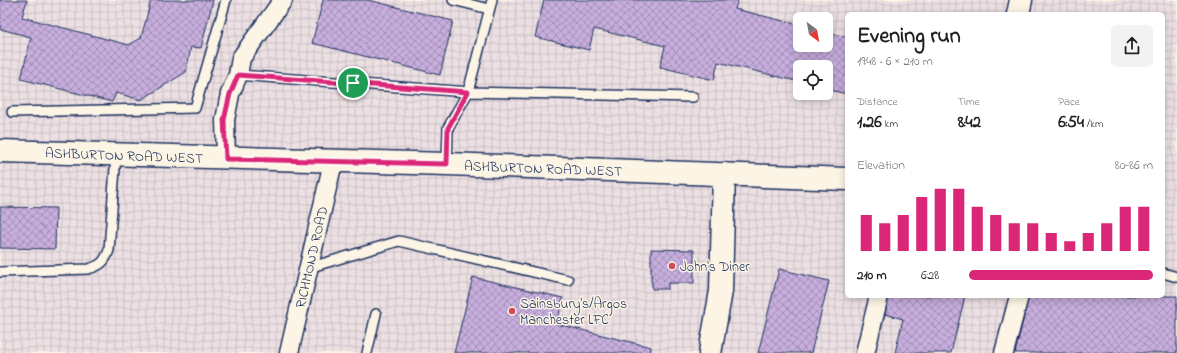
<!DOCTYPE html>
<meta charset="utf-8">
<style>
body{margin:0;font-family:"Indie Flower",sans-serif;background:#f2f2f2;color:#222;height:100vh;display:flex;flex-direction:column;font-size:15px;white-space:nowrap}
*{box-sizing:border-box;margin:0}
p{font-size:13px;color:#767676}
.icon{flex:none;width:22px;height:22px;fill:none;stroke:currentColor;stroke-width:2;stroke-linecap:round;stroke-linejoin:round}
.map{position:relative;flex:1;overflow:hidden}
.sheet{position:absolute;left:845px;top:12px;width:320px;height:286px;display:flex;flex-direction:column;background:#fff;border-radius:6px;box-shadow:0 2px 10px #0003}
.sheet>*{flex:none}
.needle{width:26px;rotate:148deg}
.tools{position:absolute;left:793px;top:12px;display:grid;gap:8px}
.tools a{display:grid;place-items:center;width:40px;height:40px;border-radius:6px;background:#fff;box-shadow:0 2px 10px #0003;font-size:20px}
.pin{position:absolute;display:grid;place-items:center;width:34px;height:34px;color:#fff;margin:-17px;border:2px solid #fff;border-radius:50%;box-shadow:0 1px 4px #0007}
.round{display:grid;place-items:center;flex:none;width:42px;height:42px;border-radius:6px;background:#f2f2f2}
.overview{display:flex;align-items:center;justify-content:space-between;height:68px;padding:0 12px}
h1{font-size:22px;font-weight:700;line-height:30px}
.stats{display:grid;grid-template-columns:repeat(3,1fr);gap:6px;height:68px;padding:4px 12px}
.stats div{display:grid;align-content:center}
.stats b{font-size:17px;font-weight:700}
.stats small{font-size:11px;font-weight:400}
.stats p{font-size:11px}
.chart{height:112px;padding:8px 12px}
.chart p{display:flex;justify-content:space-between}
.chart svg{width:100%;height:72px;margin-top:4px;stroke:#db2777;stroke-width:6}
ul{padding:0 12px;list-style:none;font-size:13px}
li{display:grid;grid-template-columns:64px 48px 1fr;align-items:center;height:30px}
li i{height:10px;border-radius:5px;background:#db2777}
.map>svg:first-child{display:block}
</style>
<div class="map">
<svg width="1177" height="353" viewBox="0 0 1177 353">
<defs>
<pattern id="industrial-grid" width="8" height="8" patternUnits="userSpaceOnUse"><rect width="8" height="8" fill="#ece0e3"/><path d="M0 4h8M4 0v8" fill="none" stroke="#cac0c5"/></pattern>
<pattern id="building-cross-hatch" width="8" height="8" patternUnits="userSpaceOnUse"><rect width="8" height="8" fill="#c7aedd"/><path d="M0 0l8 8M0 8l8-8" fill="none" stroke="#a18eb6"/></pattern>
</defs>
<rect width="100%" height="100%" fill="#fcf5e5"/>
<filter id="ink" filterUnits="userSpaceOnUse"><feTurbulence type="fractalNoise" baseFrequency=".025" numOctaves="2"/><feDisplacementMap in="SourceGraphic" scale="8" xChannelSelector="R" yChannelSelector="G"/><feConvolveMatrix kernelMatrix="1 2 1 2 8 2 1 2 1" color-interpolation-filters="sRGB"/></filter>
<g filter="url(#ink)">
<!-- industrial -->
<path fill="url(#industrial-grid)" fill-rule="evenodd" d="M0,0H1177V353H0ZM847,14H1163V296H847ZM800,19H826V45H800ZM800,67H826V93H800Z"/>
<!-- building -->
<g fill="url(#building-cross-hatch)" stroke="#1b2f5e">
<path d="M0,0H27L22,17L129,45L141,38L151,0H213L201,48L191,47L186,72L141,100L116,93L112,102L21,79L31,37L0,29Z"/>
<path d="M323,0H368L453,21L440,75L312,43Z"/>
<path d="M544,0H738L735,9L800,25V45H826V32L847,37V94L826,89V67H800V82L718,62L714,80L660,67L665,46L594,29L589,50L535,37Z"/>
<path d="M0,207L56,208L55,249L0,248Z"/>
<path d="M651,249L694,250V283H668V289H652V282H651Z"/>
<path d="M779,269L829,281L811,353H758Z"/>
<path d="M473,277L563,298L557,324L651,347L650,353H454Z"/>
<path d="M889,296H965L951,353H895L903,319L885,314Z"/>
<path d="M1029,296H1177V353H1015Z"/>
</g>
<g fill="none" stroke-linecap="round" stroke-linejoin="round">
<defs>
<g id="lane">
<path d="M453,0L489,9"/>
<path d="M238,75L468,92L492,0"/>
<path d="M12,112L195,108L226,0"/>
<path d="M447,164L448,128L468,92L693,97"/>
<path d="M308,268L399,241L568,280"/>
<path d="M0,272L88,269C100,266 105,262 109,250L116,155"/>
<path d="M1163,273L1177,277"/>
<path d="M367,353L376,314"/>
</g>
<g id="street">
<path d="M226,159L225,120L230,94L238,75L241,58L283,0"/>
<path d="M289,353L333,162"/>
<path d="M865,353L879,296"/>
<path d="M1004,353L1019,296"/>
</g>
<g id="secondary">
<path d="M1018,14L1021,0"/>
<path d="M0,151L447,164L847,179"/>
<path d="M710,353L721,291L724,174"/>
</g>
</defs>
<!-- lane casing -->
<use href="#lane" stroke="#1b2f5e" stroke-width="12"/>
<!-- street casing -->
<use href="#street" stroke="#1b2f5e" stroke-width="21"/>
<!-- secondary casing -->
<use href="#secondary" stroke="#1b2f5e" stroke-width="25"/>
<!-- lane -->
<use href="#lane" stroke="#fcf5e5" stroke-width="9"/>
<!-- street -->
<use href="#street" stroke="#fcf5e5" stroke-width="18"/>
<!-- secondary -->
<use href="#secondary" stroke="#fcf5e5" stroke-width="22"/>
</g>
</g>
<g fill="none" stroke-linecap="round" stroke-linejoin="round" filter="url(#ink)">
<defs>
<path id="route" d="M238,75L468,92L448,128L447,164L226,159L224,120L230,94Z"/>
</defs>
<!-- route casing -->
<use href="#route" stroke="#fff" stroke-width="8"/>
<!-- route -->
<use href="#route" stroke="#db2777" stroke-width="5"/>
</g>
<!-- markers -->
<g fill="#d1495b" stroke="#fcf5e5" stroke-width="1.5">
<circle cx="672" cy="266" r="4"/>
<circle cx="512" cy="311" r="4"/>
</g>
<g text-anchor="middle" stroke-width="3" stroke-linejoin="round" paint-order="stroke">
<!-- street labels -->
<g font-size="14" fill="#1b2f5e" stroke="#fcf5e5">
<text transform="translate(124 155) rotate(2)" y="5">ASHBURTON ROAD WEST</text>
<text transform="translate(543 168) rotate(2)" y="5">ASHBURTON ROAD WEST</text>
<text transform="translate(311 257) rotate(-77)" y="5">RICHMOND ROAD</text>
</g>
<!-- poi labels -->
<g font-size="14" fill="#1b2f5e" stroke="#fcf5e5" text-anchor="start">
<text x="680" y="271">John's Diner</text>
<text x="520" y="308">Sainsbury's/Argos<tspan x="520" dy="16">Manchester LFC</tspan></text>
</g>
</g>
</svg>
<div class="tools">
<a><svg class="needle" viewBox="-14 -14 28 28"><path d="M0-13l5 13h-10z" fill="#e53935"/><path d="M0 13l5-13h-10z" fill="#767676"/></svg></a>
<a><svg class="icon" aria-label="locate" viewBox="0 0 24 24"><circle cx="12" cy="12" r="6"/><path d="M12 2v4M12 18v4M2 12h4M18 12h4"/></svg></a>
</div>
<div class="pin" style="left:353px;top:83px;background:#1e9e55"><svg class="icon" aria-label="arrive" viewBox="0 0 24 24"><path d="M6 21V4h12l-3 4 3 4H6"/></svg></div>
<section class="sheet">
<div class="overview"><div><h1>Evening run</h1><p>19:48 · 6 × 210 m</p></div><a class="round"><svg class="icon" aria-label="share" viewBox="0 0 24 24"><path d="M12 15V3M7 8l5-5 5 5M5 13v7h14v-7"/></svg></a></div>
<div class="stats">
<div><p>Distance</p><b>1.26<small> km</small></b></div>
<div><p>Time</p><b>8:42</b></div>
<div><p>Pace</p><b>6:54<small> /km</small></b></div>
</div>
<div class="chart"><p><span>Elevation</span>80–86 m</p>
<svg viewBox="0 0 160 44" preserveAspectRatio="none"><path d="M5 44V22M15 44V27M25 44V22M35 44V11M45 44V6M55 44V6M65 44V17M75 44V22M85 44V27M95 44V27M105 44V33M115 44V38M125 44V33M135 44V27M145 44V17M155 44V17"/></svg>
</div>
<ul>
<li><b>210 m</b>6:28<i style="width:100%"></i></li>
</ul>
</section>
</div>
